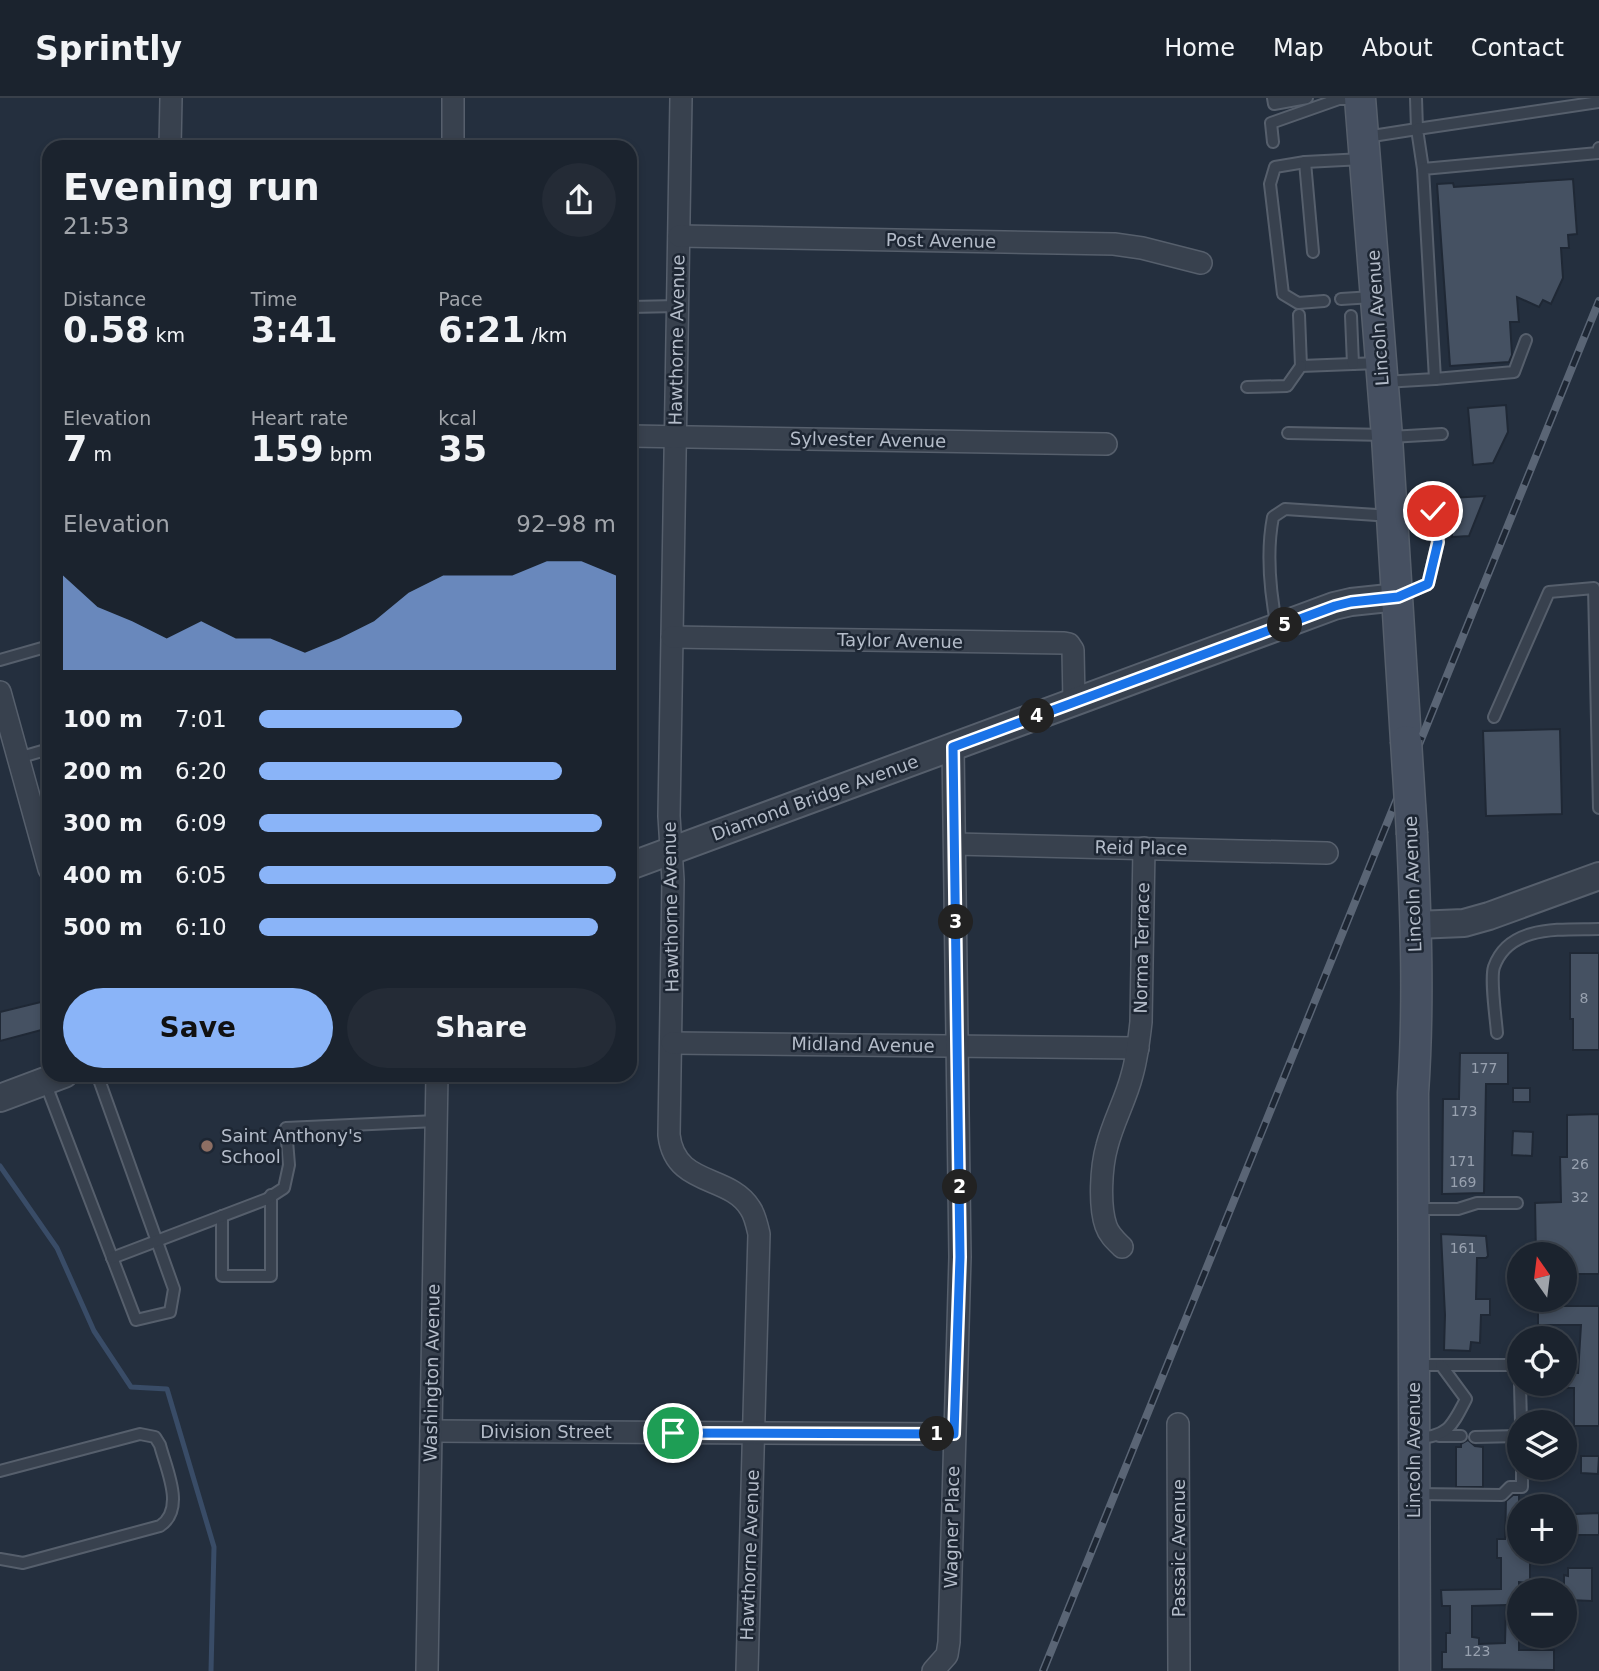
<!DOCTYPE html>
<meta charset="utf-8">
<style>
body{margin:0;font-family:"DejaVu Sans",sans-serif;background:#242b36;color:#f1f3f6;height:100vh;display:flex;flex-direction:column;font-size:26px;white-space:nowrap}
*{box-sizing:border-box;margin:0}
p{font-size:23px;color:#a0a4aa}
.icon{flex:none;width:38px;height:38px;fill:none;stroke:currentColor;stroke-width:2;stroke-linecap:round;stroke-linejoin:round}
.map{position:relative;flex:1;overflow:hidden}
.sheet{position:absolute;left:42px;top:42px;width:595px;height:942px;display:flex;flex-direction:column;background:#1b232e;border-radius:21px;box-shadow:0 4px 10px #0003,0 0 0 2px #39404a}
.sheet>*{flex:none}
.needle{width:46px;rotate:346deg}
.controls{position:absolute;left:1507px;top:1144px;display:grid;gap:14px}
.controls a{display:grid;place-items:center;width:70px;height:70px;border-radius:50%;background:#1b232e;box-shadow:0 4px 10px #0003,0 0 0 2px #39404a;font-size:35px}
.pin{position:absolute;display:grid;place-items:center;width:60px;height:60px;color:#fff;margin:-30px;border:4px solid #fff;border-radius:50%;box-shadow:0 2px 7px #0007}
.km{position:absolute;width:35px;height:35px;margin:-18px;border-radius:50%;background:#222;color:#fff;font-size:19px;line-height:35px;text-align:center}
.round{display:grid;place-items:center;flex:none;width:74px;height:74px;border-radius:37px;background:#242b36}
.summary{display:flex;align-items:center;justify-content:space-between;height:119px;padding:0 21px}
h1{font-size:38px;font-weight:700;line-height:52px}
.stats{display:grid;grid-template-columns:repeat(3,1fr);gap:10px;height:119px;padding:7px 21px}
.stats div{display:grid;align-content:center}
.stats b{font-size:35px;font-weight:700}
.stats small{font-size:19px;font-weight:400}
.stats p{font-size:19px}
.chart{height:196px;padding:14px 21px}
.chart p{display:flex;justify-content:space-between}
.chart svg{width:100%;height:126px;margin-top:7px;fill:#8ab4f8;opacity:.7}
.action{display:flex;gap:14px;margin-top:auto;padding:14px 21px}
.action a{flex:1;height:80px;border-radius:42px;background:#8ab4f8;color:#111;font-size:28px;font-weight:700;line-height:80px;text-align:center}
.action a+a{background:#242b36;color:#f1f3f6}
ul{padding:0 21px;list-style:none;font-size:23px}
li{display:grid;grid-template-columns:112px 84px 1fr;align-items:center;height:52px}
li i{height:18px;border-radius:9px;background:#8ab4f8}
header{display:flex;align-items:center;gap:42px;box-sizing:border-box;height:98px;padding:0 35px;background:#1b232e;border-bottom:2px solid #39404a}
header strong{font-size:33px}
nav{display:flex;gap:38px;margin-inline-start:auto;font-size:24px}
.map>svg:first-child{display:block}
</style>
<header>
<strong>Sprintly</strong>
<nav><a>Home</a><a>Map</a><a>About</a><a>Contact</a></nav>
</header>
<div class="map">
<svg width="1599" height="1573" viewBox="0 0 1599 1573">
<rect width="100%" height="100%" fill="#242f3e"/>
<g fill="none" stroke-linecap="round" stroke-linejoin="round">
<!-- stream -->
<path stroke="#394c67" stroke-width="5" d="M0,1068L57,1150L94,1233L131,1289L167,1291L214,1449L211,1573"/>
</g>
<!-- building -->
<g fill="#455162" stroke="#1f2835" stroke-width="2" fill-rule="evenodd">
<path d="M1573,81L1577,136L1568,137L1569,150H1561L1563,180L1551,206L1543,202L1539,209L1517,199L1519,224H1510L1512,257L1509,264L1450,268L1437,86L1453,85L1454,89Z"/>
<path d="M1506,307L1508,334L1493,365L1473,367L1468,310Z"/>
<path d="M1485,398L1469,438L1452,439L1450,400Z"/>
<path d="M1560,631L1562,716L1486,718L1483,633Z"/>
<path d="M1570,855H1599V952H1573V921H1570Z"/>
<path d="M49,902V930L0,943V914Z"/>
<path d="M1460,955H1508V986H1486L1484,1095L1442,1096L1443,1001H1459Z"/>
<rect x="1513" y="990" width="17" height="14"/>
<path d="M1599,1016V1176H1568V1157H1536L1535,1105L1561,1104L1560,1059H1567V1017Z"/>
<path d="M1513,1033L1533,1034L1532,1058L1512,1057Z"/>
<path d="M1441,1136L1486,1138L1488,1158L1486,1160H1477L1476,1201H1490V1217H1481L1480,1245L1471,1244L1470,1253L1444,1252L1445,1217Z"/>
<path d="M1538,1203H1559V1208H1599V1328H1574V1290H1565V1275H1578L1581,1227H1538Z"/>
<path d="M1468,1342L1475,1348L1483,1349V1389H1456V1349H1461V1346Z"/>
<path d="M1581,1358H1599L1598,1376L1581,1375Z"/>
<path d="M1513,1397H1519V1454H1530V1485L1519,1484V1552H1554V1572L1442,1571V1554H1446V1535H1450V1508H1442L1441,1492L1501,1491V1460H1497V1441H1505L1506,1403ZM1506,1507L1505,1545L1479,1546V1540L1472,1539V1508Z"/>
<path d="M1599,1415V1437H1575V1416Z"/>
<path d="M1568,1470H1592V1503L1569,1502V1495L1564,1493V1477L1568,1478Z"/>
</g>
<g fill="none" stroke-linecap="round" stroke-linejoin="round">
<defs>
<g id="service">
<path d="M1273,0L1274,6L1307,0"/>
<path d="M1366,39L1417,31L1416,0"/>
<path d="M1273,44L1271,25L1339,1H1358"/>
<path d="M1305,64L1275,69L1270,86L1283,196L1298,205L1324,203"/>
<path d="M1423,71L1417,31L1599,4"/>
<path d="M1313,154L1305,64L1363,61"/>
<path d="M1341,201L1373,199"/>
<path d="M630,209L678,208"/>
<path d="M1299,217L1301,268L1379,265"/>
<path d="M1351,218L1353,266"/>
<path d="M1435,281L1514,274L1526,242"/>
<path d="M1384,284L1435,281L1423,71L1598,55L1599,50"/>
<path d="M1247,289L1287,288L1301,268"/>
<path d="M1288,335L1386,337"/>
<path d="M1390,339L1442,336"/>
<path d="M1277,530C1270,494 1266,455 1273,419L1285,411L1392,418L1433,413L1438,444L1428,486L1400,498"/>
<path d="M0,562L49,548"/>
<path d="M1494,619L1549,494L1594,490L1599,710"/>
<path d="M18,660L49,651"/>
<path d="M1497,935C1496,921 1490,881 1494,869C1509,826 1562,832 1599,831"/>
<path d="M45,984L136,1222L170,1214L174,1191L97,976"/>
<path d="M1416,1111H1458L1477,1105H1517"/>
<path d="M222,1118V1178H271V1097"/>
<path d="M112,1160L267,1101L284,1090L289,1067L286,1030L436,1023"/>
<path d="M1416,1267H1519"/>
<path d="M1520,1286L1521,1325"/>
<path d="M1439,1338H1461"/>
<path d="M1475,1339L1519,1338"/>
<path d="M1416,1340C1448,1339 1452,1328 1466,1301L1441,1267"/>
<path d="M0,1373L140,1336L155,1339L160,1347C166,1371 186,1411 160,1428L23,1465L0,1461"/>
<path d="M1417,1396L1502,1397L1510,1389H1522V1370"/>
</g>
<g id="minor">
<path d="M681,0L669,718L673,782L669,1037C675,1089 729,1076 750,1110C755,1117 757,1127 759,1136L747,1573"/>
<path d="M170,49L171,0"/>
<path d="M453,49V0"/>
<path d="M679,138L1114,146L1142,150L1201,165"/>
<path d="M630,338L1106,346"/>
<path d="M672,539L1064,545L1069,546L1073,552L1074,604"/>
<path d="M0,594L49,771"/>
<path d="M955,746L1327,755"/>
<path d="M672,945L1138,950"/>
<path d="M1122,1149C1116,1143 1109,1137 1106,1128C1099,1108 1101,1069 1107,1048C1113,1024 1126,1001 1132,977C1137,960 1139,942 1141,924L1144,750"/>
<path d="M1178,1326L1179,1573"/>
<path d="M431,1333L954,1336"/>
<path d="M427,1573L437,976"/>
<path d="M933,1573L947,1557L949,1544L960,1159L953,649"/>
</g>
<g id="tertiary">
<path d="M630,768L1334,508L1351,504L1398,499"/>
<path d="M1416,827L1464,825L1489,818L1599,778"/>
<path d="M0,1000L64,976"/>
</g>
<g id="secondary">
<path d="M1360,0L1387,339L1406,643"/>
<path d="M1412,736C1416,822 1419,908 1413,995L1415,1573"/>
</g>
</defs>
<!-- service casing -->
<use href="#service" stroke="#565f6c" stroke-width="14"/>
<!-- minor casing -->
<use href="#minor" stroke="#565f6c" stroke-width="24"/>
<!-- tertiary casing -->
<use href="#tertiary" stroke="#565f6c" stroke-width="30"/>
<!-- secondary casing -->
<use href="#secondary" stroke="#565f6c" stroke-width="33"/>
<!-- service -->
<use href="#service" stroke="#38414e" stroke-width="10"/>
<!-- minor -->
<use href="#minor" stroke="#38414e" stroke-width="21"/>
<!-- tertiary -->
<use href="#tertiary" stroke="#38414e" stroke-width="26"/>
<!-- secondary -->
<use href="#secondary" stroke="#465061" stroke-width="30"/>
<defs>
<path id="rail" d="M1043,1573L1599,203"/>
</defs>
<!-- rail casing -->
<use href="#rail" stroke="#5a6575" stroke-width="8"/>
<!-- rail -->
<use href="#rail" stroke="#1d2633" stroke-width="5" stroke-dasharray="16" stroke-linecap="butt"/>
<defs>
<path id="secondary-bridge" d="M1406,643L1412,736"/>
</defs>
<!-- secondary-bridge casing -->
<use href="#secondary-bridge" stroke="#565f6c" stroke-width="33" stroke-linecap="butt"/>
<!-- secondary-bridge -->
<use href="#secondary-bridge" stroke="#465061" stroke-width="30"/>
</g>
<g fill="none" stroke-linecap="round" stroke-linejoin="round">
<defs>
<path id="route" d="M673,1335L954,1336L960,1159L953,649L1335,508L1351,504L1398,499L1428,486L1438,444L1433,413"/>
</defs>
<!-- route casing -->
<use href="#route" stroke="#fff" stroke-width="14"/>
<!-- route -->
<use href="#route" stroke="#1a73e8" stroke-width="9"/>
</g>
<!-- markers -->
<circle fill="#8d6e63" stroke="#1d2633" stroke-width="2.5" cx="207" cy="1048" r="7"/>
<g text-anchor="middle" stroke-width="5" stroke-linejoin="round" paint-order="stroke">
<!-- number labels -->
<g font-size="14" fill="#98a1af">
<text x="1584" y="905">8</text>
<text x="1484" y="975">177</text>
<text x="1464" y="1018">173</text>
<text x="1462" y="1068">171</text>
<text x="1580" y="1071">26</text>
<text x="1463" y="1089">169</text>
<text x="1580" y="1104">32</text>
<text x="1463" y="1155">161</text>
<text x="1477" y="1558">123</text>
</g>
<!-- street labels -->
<g font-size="18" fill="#b4bcc9" stroke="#1d2633">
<text transform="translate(941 143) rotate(1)" y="6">Post Avenue</text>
<text transform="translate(1378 220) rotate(-94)" y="6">Lincoln Avenue</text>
<text transform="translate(677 242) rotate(-89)" y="6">Hawthorne Avenue</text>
<text transform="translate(868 342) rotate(1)" y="6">Sylvester Avenue</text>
<text transform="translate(900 543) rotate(1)" y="6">Taylor Avenue</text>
<text transform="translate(815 700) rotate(-20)" y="6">Diamond Bridge Avenue</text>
<text transform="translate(1141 750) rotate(1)" y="6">Reid Place</text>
<text transform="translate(1413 786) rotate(-92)" y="6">Lincoln Avenue</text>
<text transform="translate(671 809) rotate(-91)" y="6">Hawthorne Avenue</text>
<text transform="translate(1142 850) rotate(-89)" y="6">Norma Terrace</text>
<text transform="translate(863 947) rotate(1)" y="6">Midland Avenue</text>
<text transform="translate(432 1275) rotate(-89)" y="6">Washington Avenue</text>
<text x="546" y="1340">Division Street</text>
<text transform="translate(1414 1352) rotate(-90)" y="6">Lincoln Avenue</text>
<text transform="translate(952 1429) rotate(-89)" y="6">Wagner Place</text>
<text transform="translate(1179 1450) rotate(-90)" y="6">Passaic Avenue</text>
<text transform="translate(750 1457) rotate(-88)" y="6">Hawthorne Avenue</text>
</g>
<!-- poi labels -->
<g font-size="18" fill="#b4bcc9" stroke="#1d2633" text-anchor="start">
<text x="221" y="1044">Saint Anthony's<tspan x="221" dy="21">School</tspan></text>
</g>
</g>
</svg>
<div class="controls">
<a><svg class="needle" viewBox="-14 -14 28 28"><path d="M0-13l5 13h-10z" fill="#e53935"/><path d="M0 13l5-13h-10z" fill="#a0a4aa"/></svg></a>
<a><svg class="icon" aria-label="locate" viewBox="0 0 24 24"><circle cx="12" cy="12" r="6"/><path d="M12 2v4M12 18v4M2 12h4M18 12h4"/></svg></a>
<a><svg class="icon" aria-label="layers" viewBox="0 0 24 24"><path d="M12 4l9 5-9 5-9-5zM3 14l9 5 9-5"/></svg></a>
<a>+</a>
<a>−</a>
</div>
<div class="pin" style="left:673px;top:1335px;background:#1e9e55"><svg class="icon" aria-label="arrive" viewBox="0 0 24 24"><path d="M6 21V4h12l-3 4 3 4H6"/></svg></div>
<div class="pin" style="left:1433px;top:413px;background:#d93025"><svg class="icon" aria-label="check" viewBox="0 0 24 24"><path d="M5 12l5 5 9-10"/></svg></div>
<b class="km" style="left:937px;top:1336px">1</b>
<b class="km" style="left:960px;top:1089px">2</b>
<b class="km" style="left:956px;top:824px">3</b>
<b class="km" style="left:1037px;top:618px">4</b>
<b class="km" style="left:1285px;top:527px">5</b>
<section class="sheet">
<div class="summary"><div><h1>Evening run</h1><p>21:53</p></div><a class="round"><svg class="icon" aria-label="share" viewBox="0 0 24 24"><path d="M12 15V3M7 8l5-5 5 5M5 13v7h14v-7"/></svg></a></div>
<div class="stats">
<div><p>Distance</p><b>0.58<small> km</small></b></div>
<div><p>Time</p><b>3:41</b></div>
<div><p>Pace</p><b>6:21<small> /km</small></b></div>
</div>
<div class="stats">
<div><p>Elevation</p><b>7<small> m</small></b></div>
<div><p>Heart rate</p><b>159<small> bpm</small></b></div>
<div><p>kcal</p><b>35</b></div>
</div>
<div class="chart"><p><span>Elevation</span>92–98 m</p>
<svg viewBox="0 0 160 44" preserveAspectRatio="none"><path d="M0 44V11L10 22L20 27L30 33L40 27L50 33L60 33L70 38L80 33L90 27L100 17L110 11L120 11L130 11L140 6L150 6L160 11V44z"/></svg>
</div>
<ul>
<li><b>100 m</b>7:01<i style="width:57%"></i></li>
<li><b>200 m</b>6:20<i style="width:85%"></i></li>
<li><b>300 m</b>6:09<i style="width:96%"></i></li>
<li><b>400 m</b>6:05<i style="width:100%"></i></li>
<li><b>500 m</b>6:10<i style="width:95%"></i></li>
</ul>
<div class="action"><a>Save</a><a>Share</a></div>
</section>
</div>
